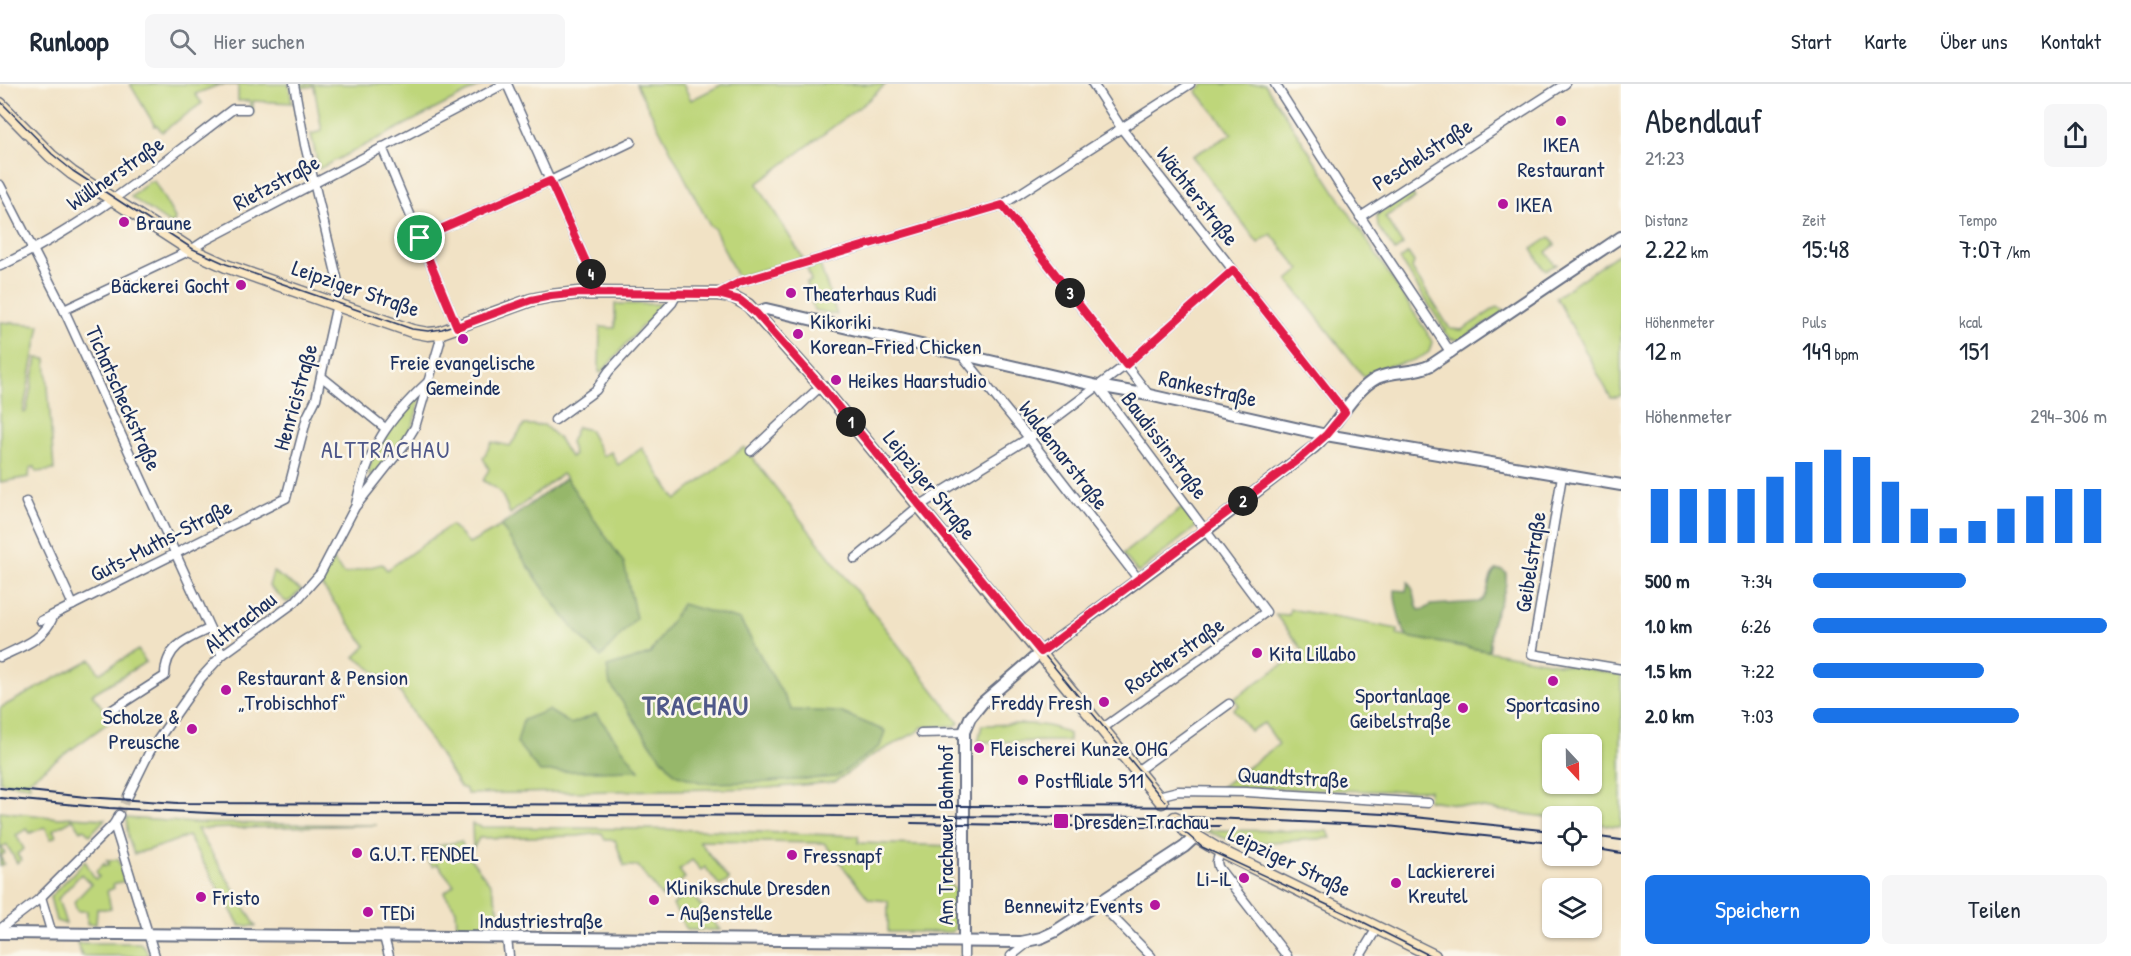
<!DOCTYPE html>
<html lang="de">
<meta charset="utf-8">
<style>
body{margin:0;font-family:"Patrick Hand",sans-serif;background:#f6f6f7;color:#1f2937;height:100vh;display:flex;flex-direction:column;font-size:22px;white-space:nowrap}
*{box-sizing:border-box;margin:0}
p{font-size:20px;color:#747a83}
.icon{flex:none;width:33px;height:33px;fill:none;stroke:currentColor;stroke-width:2;stroke-linecap:round;stroke-linejoin:round}
.map{position:relative;flex:1;overflow:hidden}
.drawer{display:flex;flex-direction:column;background:#fff;width:510px}
.drawer>*{flex:none}
.needle{width:39px;rotate:158deg}
.controls{position:absolute;left:1542px;top:650px;display:grid;gap:12px}
.controls a{display:grid;place-items:center;width:60px;height:60px;border-radius:9px;background:#fff;box-shadow:0 2px 4px #0004;font-size:30px}
.pin{position:absolute;display:grid;place-items:center;width:51px;height:51px;color:#fff;margin:-26px;border:3px solid #fff;border-radius:50%;box-shadow:0 2px 6px #0007}
.km{position:absolute;width:30px;height:30px;margin:-15px;border-radius:50%;background:#222;color:#fff;font-size:16px;line-height:30px;text-align:center}
.round{display:grid;place-items:center;flex:none;width:63px;height:63px;border-radius:9px;background:#f6f6f7}
.headline{display:flex;align-items:center;justify-content:space-between;height:102px;padding:0 24px}
h1{font-size:33px;font-weight:600;line-height:45px}
.stats{display:grid;grid-template-columns:repeat(3,1fr);gap:9px;height:102px;padding:6px 24px}
.stats div{display:grid;align-content:center}
.stats b{font-size:26px;font-weight:600}
.stats small{font-size:16px;font-weight:400}
.stats p{font-size:16px}
.chart{height:168px;padding:12px 24px}
.chart p{display:flex;justify-content:space-between}
.chart svg{width:100%;height:108px;margin-top:6px;stroke:#1a73e8;stroke-width:6}
.button{display:flex;gap:12px;margin-top:auto;padding:12px 24px}
.button a{flex:1;height:69px;border-radius:9px;background:#1a73e8;color:#fff;font-size:24px;font-weight:600;line-height:69px;text-align:center}
.button a+a{background:#f6f6f7;color:#1f2937}
ul{padding:0 24px;list-style:none;font-size:20px}
li{display:grid;grid-template-columns:96px 72px 1fr;align-items:center;height:45px}
li i{height:15px;border-radius:8px;background:#1a73e8}
header{display:flex;align-items:center;gap:36px;box-sizing:border-box;height:84px;padding:0 30px;background:#fff;border-bottom:2px solid #e0e1e3}
header strong{font-size:28px}
nav{display:flex;gap:33px;margin-inline-start:auto;font-size:21px}
.search{width:420px;height:54px;background:#f6f6f7;display:flex;align-items:center;gap:15px;box-sizing:border-box;padding:0 21px;border-radius:9px;color:#747a83;font-size:22px}
main{display:flex;flex:1;min-height:0}
.map>svg:first-child{display:block}
</style>
<header>
<strong>Runloop</strong>
<div class="search"><svg class="icon" aria-label="search" viewBox="0 0 24 24"><circle cx="10" cy="10" r="6"/><path d="M15 15l6 6"/></svg>Hier suchen</div>
<nav><a>Start</a><a>Karte</a><a>Über uns</a><a>Kontakt</a></nav>
</header>
<main>
<div class="map">
<svg width="1621" height="872" viewBox="0 0 1621 872">
<rect width="100%" height="100%" fill="#fbf7ec"/>
<filter id="ink" filterUnits="userSpaceOnUse"><feTurbulence type="fractalNoise" baseFrequency=".0167" numOctaves="2"/><feDisplacementMap in="SourceGraphic" scale="12" xChannelSelector="R" yChannelSelector="G"/><feConvolveMatrix kernelMatrix="1 2 1 2 8 2 1 2 1" color-interpolation-filters="sRGB"/></filter>
<filter id="wash" filterUnits="userSpaceOnUse"><feTurbulence type="fractalNoise" baseFrequency=".008" numOctaves="4" result="noise"/><feDisplacementMap in="SourceGraphic" scale="24" xChannelSelector="R" yChannelSelector="G"/><feGaussianBlur stdDeviation="1.35" result="paint"/><feColorMatrix in="noise" values="0 0 0 0 0 0 0 0 0 0 0 0 0 0 0 0 0 1.4 0 .05"/><feComposite in="paint" operator="in"/></filter>
<g filter="url(#wash)">
<rect width="100%" height="100%" fill="#f1e2c5"/>
<!-- green -->
<g fill="#bed67a" stroke="#6c826c" stroke-width="1.5" fill-rule="evenodd">
<path d="M130,0H289L292,19L253,17V30H249L250,17H238V1H219L195,10L202,19L162,48L157,41L155,42Z"/>
<path d="M299,0H484L319,85L311,50L322,47L314,2L300,4Z"/>
<path d="M636,0H683L691,16L723,0H886L866,18L757,100L803,174L737,193L714,144L710,142Z"/>
<path d="M1205,0H1265L1426,247L1432,258L1429,268C1410,283 1384,277 1364,293L1288,196L1300,186L1271,150L1258,159L1192,72L1232,50L1196,7Z"/>
<path d="M154,97L175,134L174,139H169L131,113L149,98Z"/>
<path d="M1411,108L1415,114L1385,133L1403,161L1395,167L1378,143L1377,131Z"/>
<path d="M1550,153L1555,161L1546,168L1554,180H1558L1546,186L1543,184L1532,165Z"/>
<path d="M1621,168V312L1611,314L1556,213Z"/>
<path d="M1408,169L1414,178L1412,185L1450,245L1462,246L1497,223L1503,225V229L1460,256L1451,255L1443,247L1445,246L1400,176Z"/>
<path d="M820,181L837,231L814,226L806,199L811,197L807,184Z"/>
<path d="M615,220H663V224L640,244L601,289L599,288L600,243L615,244Z"/>
<path d="M0,238L40,241L23,329L26,328L37,274L46,275L54,386L36,388L35,383L30,384L29,393L0,398Z"/>
<path d="M419,310L421,312L413,341L378,388L369,391C366,370 406,326 419,310Z"/>
<path d="M524,341H544L559,355L570,373L574,371L570,358L577,343L589,346L603,372L611,368L618,381L642,364L676,416L744,363L959,639L955,642L922,643L919,647L871,672L835,698L767,704L467,710L466,705L460,703L398,605L355,573L366,562L319,498L333,476L344,490L382,480L387,486L451,441L469,460L501,442L566,394L562,390L510,430C503,411 501,405 483,397L489,385L483,374L492,358L510,362Z"/>
<path d="M1182,424L1197,442L1138,489L1123,470Z"/>
<path d="M273,488L301,506L290,517L286,518L269,502Z"/>
<path d="M1290,525L1398,545L1397,551L1402,552L1621,591V743L1592,739V732H1552V734L1428,716L1429,706L1370,707L1221,703L1279,660L1264,639L1250,647L1233,625L1239,621L1234,615L1303,566L1275,530L1289,531ZM1552,660H1592V699H1552Z"/>
<path d="M138,566L146,578L92,610L112,636L29,696L30,702L0,698V624L91,575L99,589Z"/>
<path d="M982,641C1011,641 1044,635 1069,650V657L978,658Z"/>
<path d="M0,727L59,734L72,733L105,735L90,751L84,745L81,747L73,735L53,746L56,752L51,755L45,743L30,749L27,745L16,751L24,765L17,770L21,776L17,779L7,761L1,764L5,769L0,772L4,780L0,782Z"/>
<path d="M126,734L195,739L377,741L197,745L256,842H240L188,752L161,762L134,770L128,754Z"/>
<path d="M472,740L482,743L710,746L858,752L859,759L955,762V767L949,768L951,803L956,804V805L955,845L951,848H888V817L869,815L824,759L699,757L729,796L720,802L705,783L701,786L692,776L679,786L685,794L662,813L638,782H624L615,756H605L602,749L577,752L479,754L473,765Z"/>
<path d="M1203,746L1328,747L1331,754L1240,760Z"/>
<path d="M461,757L466,769L491,801L504,844H457L456,826L444,809L454,801L437,780L433,783L420,766Z"/>
<path d="M118,775L125,797L113,800L114,804L107,807L111,825H97L96,840H87V827H77L74,818L91,800L81,790L58,815L66,840L56,837L50,813L85,777L95,795L99,793L96,787L104,779L105,782L109,780L106,775L109,777Z"/>
<path d="M689,807L720,846H687L673,821Z"/>
<path d="M77,859H140L146,865L148,872H82Z"/>
</g>
<!-- forest -->
<g fill="#96b76a" stroke="#587364" stroke-width="1.5">
<path d="M566,394L624,479L636,534L601,573C564,540 530,484 501,442Z"/>
<path d="M1496,486H1502L1506,489C1508,508 1497,522 1492,539C1489,548 1492,558 1489,567L1407,553C1401,543 1394,517 1395,506L1406,507L1408,498C1418,510 1413,517 1419,526L1425,525L1431,521L1479,518C1492,511 1485,495 1496,486Z"/>
<path d="M682,520L740,536L792,626L840,628L885,647L880,662L836,693L767,698L703,699L675,690L652,662L610,600L607,583L650,570Z"/>
<path d="M548,626L571,640L596,630L639,686L540,688L517,659L523,636Z"/>
</g>
</g>
<g filter="url(#ink)">
<g fill="none" stroke-linecap="round" stroke-linejoin="round">
<!-- minor-tunnel -->
<path stroke="#c6beb0" stroke-width="8" stroke-dasharray="8 4" stroke-linecap="butt" d="M119,731L128,712"/>
<defs>
<g id="minor">
<path d="M507,0L596,200V209"/>
<path d="M1093,0L1122,45L1345,328"/>
<path d="M1275,0L1342,105L1451,269"/>
<path d="M382,63L457,243"/>
<path d="M0,101L64,226L222,571"/>
<path d="M1002,121L1149,311"/>
<path d="M1360,133L1565,0"/>
<path d="M420,154L550,97L631,58"/>
<path d="M0,182C85,143 159,81 233,25H247"/>
<path d="M718,210L740,198L1002,121L1190,0"/>
<path d="M64,226L191,166L206,156L504,0"/>
<path d="M961,270L1029,354L1139,496"/>
<path d="M322,293L385,344"/>
<path d="M1098,302L1266,528L1103,644"/>
<path d="M555,336L596,306L609,287L672,219L677,210"/>
<path d="M751,367L821,302"/>
<path d="M1562,392L1532,570L1621,585"/>
<path d="M26,418L73,521"/>
<path d="M356,420C369,363 387,336 429,297"/>
<path d="M855,475L919,422L1029,354L1126,281L1233,186"/>
<path d="M41,537L286,414L307,333L316,315L340,206L305,61L294,0"/>
<path d="M0,573C23,562 44,556 54,531"/>
<path d="M109,628L165,592C165,563 186,555 209,545"/>
<path d="M921,649L964,648"/>
<path d="M1137,687L1229,620"/>
<path d="M128,712L150,667L201,594L222,571L295,518L320,490L355,423L404,361L415,343L440,258L439,249"/>
<path d="M1158,712L1178,707L1247,708L1428,719"/>
<path d="M114,740L155,872"/>
<path d="M1220,767L1217,778L1218,783L1287,872"/>
<path d="M41,813L52,850"/>
<path d="M1099,819L1151,872"/>
<path d="M0,845L38,816L114,740L119,731"/>
<path d="M384,853L389,872"/>
<path d="M507,855L509,872"/>
<path d="M964,858V872"/>
<path d="M1011,872L1030,857"/>
<path d="M1360,872L1377,844"/>
</g>
<g id="tertiary">
<path d="M756,229L766,225L1098,302L1149,311L1326,351L1621,401"/>
<path d="M0,849L1021,858L1041,854L1054,848L1184,763L1195,753"/>
<path d="M964,858V648L970,634L983,618L1041,568L1206,446L1314,363C1336,344 1352,307 1377,294C1394,286 1414,290 1431,281L1621,153"/>
</g>
<g id="secondary">
<path d="M0,20L51,72L72,89L191,166L226,182L412,247L428,250L439,249L531,216L551,212L579,209L718,210L732,212L748,221L821,302L1162,718"/>
<path d="M1175,734L1178,738"/>
<path d="M1185,746L1220,767L1434,872"/>
</g>
</defs>
<!-- minor casing -->
<use href="#minor" stroke="#666e82" stroke-width="11"/>
<!-- tertiary casing -->
<use href="#tertiary" stroke="#666e82" stroke-width="14"/>
<!-- secondary casing -->
<use href="#secondary" stroke="#666e82" stroke-width="15"/>
<!-- minor -->
<use href="#minor" stroke="#fff" stroke-width="8"/>
<!-- tertiary -->
<use href="#tertiary" stroke="#fff" stroke-width="10"/>
<!-- secondary -->
<use href="#secondary" stroke="#fae7c3" stroke-width="12"/>
<!-- tram -->
<g stroke="#1b2f5e" stroke-width="1.5">
<path d="M0,17L52,70L73,87L193,165L226,180L412,245L428,247L442,245L530,214L551,210L596,207L721,209L736,211L752,220L818,295L1165,718"/>
<path d="M1172,734L1175,738"/>
<path d="M1181,745L1202,763L1345,829L1431,872"/>
</g>
<!-- rail -->
<g stroke="#1b2f5e" stroke-width="2">
<path d="M0,704L86,713L178,719L1243,723L1384,730L1552,747"/>
<path d="M0,714L109,724L229,730L1190,733L1387,742L1552,759"/>
<path d="M911,739L1061,742H1220"/>
<path d="M1592,752L1621,756"/>
<path d="M1592,764L1621,769"/>
</g>
</g>
</g>
<g fill="none" stroke-linecap="round" stroke-linejoin="round" filter="url(#ink)">
<defs>
<path id="route" d="M420,154L457,243L531,216L551,212L579,209L718,210L740,216L756,229L821,302L1041,568L1300,374L1326,351L1345,328L1233,186L1126,281L1002,121L740,198L718,210L596,209V200L550,97L420,154"/>
</defs>
<!-- route casing -->
<use href="#route" stroke="#fff" stroke-width="12"/>
<!-- route -->
<use href="#route" stroke="#e11d48" stroke-width="8"/>
</g>
<!-- markers -->
<g fill="#b5179e" stroke="#fbf7ec" stroke-width="2">
<circle cx="1561" cy="37" r="6"/>
<circle cx="1503" cy="120" r="6"/>
<circle cx="124" cy="138" r="6"/>
<circle cx="241" cy="201" r="6"/>
<circle cx="791" cy="209" r="6"/>
<circle cx="798" cy="250" r="6"/>
<circle cx="463" cy="255" r="6"/>
<circle cx="836" cy="296" r="6"/>
<circle cx="1257" cy="569" r="6"/>
<circle cx="1553" cy="597" r="6"/>
<circle cx="226" cy="606" r="6"/>
<circle cx="1104" cy="618" r="6"/>
<circle cx="1463" cy="624" r="6"/>
<circle cx="192" cy="645" r="6"/>
<circle cx="979" cy="664" r="6"/>
<circle cx="1023" cy="696" r="6"/>
<rect x="1053" y="729" width="16" height="16" rx="3"/>
<circle cx="357" cy="769" r="6"/>
<circle cx="792" cy="771" r="6"/>
<circle cx="1244" cy="794" r="6"/>
<circle cx="1396" cy="799" r="6"/>
<circle cx="201" cy="813" r="6"/>
<circle cx="654" cy="816" r="6"/>
<circle cx="1155" cy="821" r="6"/>
<circle cx="368" cy="828" r="6"/>
</g>
<g text-anchor="middle" stroke-width="5" stroke-linejoin="round" paint-order="stroke">
<!-- poi labels -->
<g font-size="22" fill="#1b2f5e" stroke="#fbf7ec" text-anchor="start">
<text x="1561" y="68" text-anchor="middle">IKEA<tspan x="1561" dy="25">Restaurant</tspan></text>
<text x="1515" y="128">IKEA</text>
<text x="136" y="146">Braune</text>
<text x="229" y="209" text-anchor="end">Bäckerei Gocht</text>
<text x="803" y="217">Theaterhaus Rudi</text>
<text x="810" y="245">Kikoriki<tspan x="810" dy="25">Korean-Fried Chicken</tspan></text>
<text x="463" y="286" text-anchor="middle">Freie evangelische<tspan x="463" dy="25">Gemeinde</tspan></text>
<text x="848" y="304">Heikes Haarstudio</text>
<text x="1269" y="577">Kita Lillabo</text>
<text x="238" y="601">Restaurant &amp; Pension<tspan x="238" dy="25">„Trobischhof“</tspan></text>
<text x="1451" y="619" text-anchor="end">Sportanlage<tspan x="1451" dy="25">Geibelstraße</tspan></text>
<text x="1092" y="626" text-anchor="end">Freddy Fresh</text>
<text x="1553" y="628" text-anchor="middle">Sportcasino</text>
<text x="180" y="640" text-anchor="end">Scholze &amp;<tspan x="180" dy="25">Preusche</tspan></text>
<text x="991" y="672">Fleischerei Kunze OHG</text>
<text x="1035" y="704">Postfiliale 511</text>
<text x="1074" y="745">Dresden-Trachau</text>
<text x="369" y="777">G.U.T. FENDEL</text>
<text x="804" y="779">Fressnapf</text>
<text x="1408" y="794">Lackiererei<tspan x="1408" dy="25">Kreutel</tspan></text>
<text x="1232" y="802" text-anchor="end">Li-iL</text>
<text x="666" y="811">Klinikschule Dresden<tspan x="666" dy="25">- Außenstelle</tspan></text>
<text x="213" y="821">Fristo</text>
<text x="1143" y="829" text-anchor="end">Bennewitz Events</text>
<text x="380" y="836">TEDi</text>
</g>
<!-- street labels -->
<g font-size="22" fill="#1b2f5e" stroke="#fbf7ec">
<text transform="translate(1422 70) rotate(-33)" y="8">Peschelstraße</text>
<text transform="translate(115 89) rotate(-35)" y="8">Wüllnerstraße</text>
<text transform="translate(276 98) rotate(-28)" y="8">Rietzstraße</text>
<text transform="translate(1198 112) rotate(52)" y="8">Wächterstraße</text>
<text transform="translate(356 204) rotate(19)" y="8">Leipziger Straße</text>
<text transform="translate(1208 304) rotate(13)" y="8">Rankestraße</text>
<text transform="translate(295 313) rotate(-74)" y="8">Henricistraße</text>
<text transform="translate(124 314) rotate(66)" y="8">Tichatscheckstraße</text>
<text transform="translate(1165 361) rotate(53)" y="8">Baudissinstraße</text>
<text transform="translate(1064 371) rotate(52)" y="8">Waldemarstraße</text>
<text transform="translate(930 401) rotate(51)" y="8">Leipziger Straße</text>
<text transform="translate(161 456) rotate(-27)" y="8">Guts-Muths-Straße</text>
<text transform="translate(1530 478) rotate(-81)" y="8">Geibelstraße</text>
<text transform="translate(240 538) rotate(-38)" y="8">Alttrachau</text>
<text transform="translate(1174 571) rotate(-35)" y="8">Roscherstraße</text>
<text transform="translate(1293 693) rotate(3)" y="8">Quandtstraße</text>
<text transform="translate(945 751) rotate(-90)" y="8">Am Trachauer Bahnhof</text>
<text transform="translate(1290 777) rotate(26)" y="8">Leipziger Straße</text>
<text x="541" y="844">Industriestraße</text>
</g>
<!-- neighbourhood labels -->
<g font-size="24" letter-spacing="1.5" fill="#4f5889" stroke="#fbf7ec">
<text x="386" y="374">ALTTRACHAU</text>
</g>
<!-- district labels -->
<g font-size="28" font-weight="bold" letter-spacing="1.5" fill="#4f5889" stroke="#fbf7ec">
<text x="696" y="631">TRACHAU</text>
</g>
</g>
</svg>
<div class="controls">
<a><svg class="needle" viewBox="-14 -14 28 28"><path d="M0-13l5 13h-10z" fill="#e53935"/><path d="M0 13l5-13h-10z" fill="#747a83"/></svg></a>
<a><svg class="icon" aria-label="locate" viewBox="0 0 24 24"><circle cx="12" cy="12" r="6"/><path d="M12 2v4M12 18v4M2 12h4M18 12h4"/></svg></a>
<a><svg class="icon" aria-label="layers" viewBox="0 0 24 24"><path d="M12 4l9 5-9 5-9-5zM3 14l9 5 9-5"/></svg></a>
</div>
<div class="pin" style="left:420px;top:154px;background:#1e9e55"><svg class="icon" aria-label="arrive" viewBox="0 0 24 24"><path d="M6 21V4h12l-3 4 3 4H6"/></svg></div>
<b class="km" style="left:851px;top:338px">1</b>
<b class="km" style="left:1243px;top:417px">2</b>
<b class="km" style="left:1070px;top:209px">3</b>
<b class="km" style="left:591px;top:190px">4</b>
</div>
<section class="drawer">
<div class="headline"><div><h1>Abendlauf</h1><p>21:23</p></div><a class="round"><svg class="icon" aria-label="share" viewBox="0 0 24 24"><path d="M12 15V3M7 8l5-5 5 5M5 13v7h14v-7"/></svg></a></div>
<div class="stats">
<div><p>Distanz</p><b>2.22<small> km</small></b></div>
<div><p>Zeit</p><b>15:48</b></div>
<div><p>Tempo</p><b>7:07<small> /km</small></b></div>
</div>
<div class="stats">
<div><p>Höhenmeter</p><b>12<small> m</small></b></div>
<div><p>Puls</p><b>149<small> bpm</small></b></div>
<div><p>kcal</p><b>151</b></div>
</div>
<div class="chart"><p><span>Höhenmeter</span>294–306 m</p>
<svg viewBox="0 0 160 44" preserveAspectRatio="none"><path d="M5 44V22M15 44V22M25 44V22M35 44V22M45 44V17M55 44V11M65 44V6M75 44V9M85 44V19M95 44V30M105 44V38M115 44V35M125 44V30M135 44V25M145 44V22M155 44V22"/></svg>
</div>
<ul>
<li><b>500 m</b>7:34<i style="width:52%"></i></li>
<li><b>1.0 km</b>6:26<i style="width:100%"></i></li>
<li><b>1.5 km</b>7:22<i style="width:58%"></i></li>
<li><b>2.0 km</b>7:03<i style="width:70%"></i></li>
</ul>
<div class="button"><a>Speichern</a><a>Teilen</a></div>
</section>
</main>
